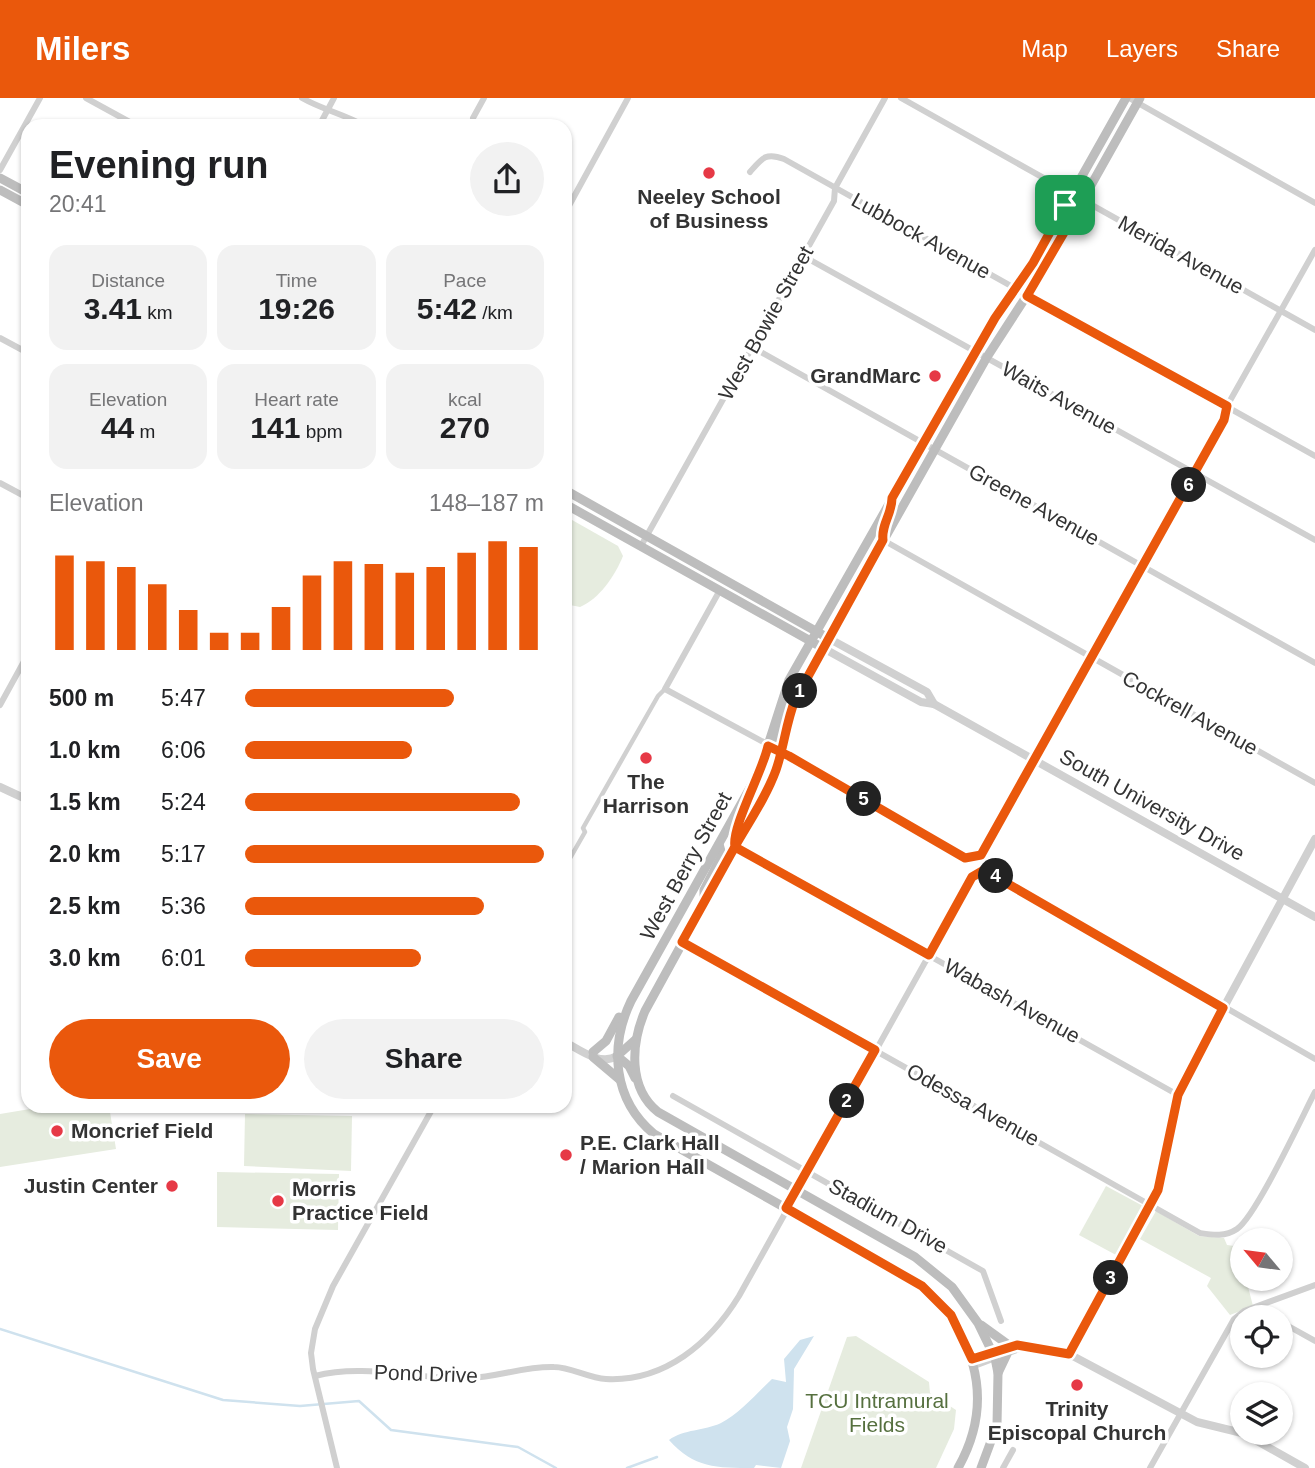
<!DOCTYPE html>
<meta charset="utf-8">
<style>
body{margin:0;font-family:Helvetica,sans-serif;background:#f2f2f2;color:#202124;height:100vh;display:flex;flex-direction:column;font-size:26px;white-space:nowrap}
*{box-sizing:border-box;margin:0}
p{font-size:23px;color:#757577}
.icon{flex:none;width:38px;height:38px;fill:none;stroke:currentColor;stroke-width:2;stroke-linecap:round;stroke-linejoin:round}
.map{position:relative;flex:1;overflow:hidden}
.sheet{position:absolute;left:21px;top:21px;width:551px;height:994px;display:flex;flex-direction:column;background:#fff;border-radius:21px;box-shadow:0 2px 5px #0004}
.sheet>*{flex:none}
.needle{width:46px;rotate:299deg}
.buttons{position:absolute;left:1230px;top:1130px;display:grid;gap:14px}
.buttons a{display:grid;place-items:center;width:63px;height:63px;border-radius:50%;background:#fff;box-shadow:0 2px 5px #0004;font-size:35px}
.pin{position:absolute;display:grid;place-items:center;width:60px;height:60px;color:#fff;margin:-30px;border-radius:14px;box-shadow:0 4px 10px #0006}
.km{position:absolute;width:35px;height:35px;margin:-18px;border-radius:50%;background:#222;color:#fff;font-size:19px;line-height:35px;text-align:center}
.round{display:grid;place-items:center;flex:none;width:74px;height:74px;border-radius:37px;background:#f2f2f2}
.overview{display:flex;align-items:center;justify-content:space-between;height:119px;padding:0 28px}
h1{font-size:38px;font-weight:800;line-height:52px}
.stats{display:grid;grid-template-columns:repeat(3,1fr);gap:10px;height:119px;padding:7px 28px}
.stats div{display:grid;align-content:center;border-radius:18px;background:#f2f2f2;text-align:center}
.stats b{font-size:30px;font-weight:800}
.stats small{font-size:19px;font-weight:400}
.stats p{font-size:19px}
.chart{height:196px;padding:14px 28px}
.chart p{display:flex;justify-content:space-between}
.chart svg{width:100%;height:126px;margin-top:7px;stroke:#ea580c;stroke-width:6}
.primary-button{display:flex;gap:14px;margin-top:auto;padding:14px 28px}
.primary-button a{flex:1;height:80px;border-radius:42px;background:#ea580c;color:#fff;font-size:28px;font-weight:800;line-height:80px;text-align:center}
.primary-button a+a{background:#f2f2f2;color:#202124}
ul{padding:0 28px;list-style:none;font-size:23px}
li{display:grid;grid-template-columns:112px 84px 1fr;align-items:center;height:52px}
li i{height:18px;border-radius:9px;background:#ea580c}
header{display:flex;align-items:center;gap:42px;box-sizing:border-box;height:98px;padding:0 35px;background:#ea580c;color:#fff}
header strong{font-size:33px}
nav{display:flex;gap:38px;margin-inline-start:auto;font-size:24px}
.map>svg:first-child{display:block}
</style>
<header>
<strong>Milers</strong>
<nav><a>Map</a><a>Layers</a><a>Share</a></nav>
</header>
<div class="map">
<svg width="1315" height="1370" viewBox="0 0 1315 1370">
<rect width="100%" height="100%" fill="#fff"/>
<!-- green -->
<g fill="#e6ecdf">
<path d="M565,418L618,448L623,458C615,478 599,501 580,509L565,506Z"/>
<path d="M48,1008H109L116,1051L0,1069V1016Z"/>
<path d="M245,1016L352,1018L351,1073L244,1068Z"/>
<path d="M217,1074L339,1076L338,1132L217,1129Z"/>
<path d="M1106,1088L1143,1108L1116,1157L1079,1137Z"/>
<path d="M1156,1113L1199,1138L1224,1140L1227,1147L1242,1149V1181H1246L1253,1208L1230,1217L1207,1188L1211,1180L1140,1141Z"/>
<path d="M856,1238L929,1284L930,1295L956,1312L954,1331L936,1370H801L847,1239Z"/>
</g>
<!-- water -->
<path fill="#cfe2ee" d="M814,1238L794,1271L793,1311L787,1329L790,1343L781,1370L756,1367L754,1370C716,1370 694,1370 669,1342C684,1331 704,1333 721,1325C739,1316 757,1295 772,1281L786,1284L784,1261L800,1242Z"/>
<g fill="none" stroke-linecap="round" stroke-linejoin="round">
<!-- stream -->
<g stroke="#cfe2ee" stroke-width="2.5">
<path d="M0,1231L223,1302L300,1308L359,1303L391,1332L518,1349L556,1370"/>
<path d="M627,1370L657,1359"/>
</g>
<!-- pedestrian -->
<path stroke="#d0d0d0" stroke-width="4.5" d="M565,769L585,734L583,730L658,598L665,591"/>
<!-- minor -->
<g stroke="#d0d0d0" stroke-width="6">
<path d="M86,0L137,28"/>
<path d="M302,0C323,12 344,16 365,28"/>
<path d="M901,0L1315,232"/>
<path d="M1129,0L1315,105"/>
<path d="M473,20L484,0"/>
<path d="M319,28L334,0"/>
<path d="M0,72L40,0"/>
<path d="M750,74C762,60 766,54 784,61L1315,358"/>
<path d="M565,115L628,0"/>
<path d="M803,158L1315,442"/>
<path d="M0,240L28,255"/>
<path d="M752,249L1315,565"/>
<path d="M0,385L28,400"/>
<path d="M883,442L1315,685"/>
<path d="M641,448L834,103L835,90L885,0"/>
<path d="M720,492L665,591L782,654L965,760L981,757L1195,376L1224,322L1227,308L1315,152"/>
<path d="M0,607L28,556"/>
<path d="M735,749L1178,997"/>
<path d="M682,844L1200,1135C1213,1137 1225,1139 1237,1131C1256,1118 1301,1021 1315,994"/>
<path d="M673,998L983,1173L1001,1223"/>
<path d="M1255,1210L1273,1220"/>
<path d="M1281,1224L1315,1243"/>
<path d="M315,1278C365,1265 418,1282 469,1280C498,1279 525,1268 554,1269C571,1269 588,1280 606,1281C665,1284 710,1245 739,1198L972,780L979,773H988L1315,961"/>
<path d="M337,1370L313,1271L311,1255L315,1231L333,1188L434,1008"/>
<path d="M1003,1370L1013,1352"/>
<path d="M1150,1370L1234,1221L1244,1213L1315,1187"/>
</g>
<!-- tertiary -->
<g stroke="#d0d0d0" stroke-width="8">
<path d="M828,540L927,594L934,606"/>
<path d="M823,550L921,604L934,606L1315,819"/>
<path d="M0,689L28,702"/>
<path d="M565,944C580,952 600,968 617,958"/>
<path d="M1069,1256L1158,1092L1172,1021L1185,981L1315,741"/>
<path d="M972,1261L1017,1247L1069,1256L1197,1324L1242,1335"/>
<path d="M974,1267L1022,1249"/>
<path d="M1243,1335L1305,1370"/>
</g>
<!-- secondary -->
<g stroke="#bdbdbd" stroke-width="9">
<path d="M0,80L28,95"/>
<path d="M0,92L28,107"/>
<path d="M565,392L828,540"/>
<path d="M565,406L823,550"/>
<path d="M882,438L892,409"/>
<path d="M782,654L776,644L783,606"/>
<path d="M735,749L734,734L752,698"/>
<path d="M704,802V792L722,757L719,746"/>
<path d="M593,954L606,943L619,919"/>
<path d="M593,959L619,981"/>
<path d="M635,980L629,968L617,958L635,942"/>
<path d="M981,1227L1010,1248"/>
<path d="M998,1275L1007,1256"/>
<path d="M958,1370C998,1299 973,1226 910,1180L654,1036C613,1002 609,949 631,903L760,672L789,582L976,253L1033,165L1126,0"/>
<path d="M981,1370L997,1327L998,1275L995,1260L978,1225L952,1189L915,1159L658,1014C628,990 631,946 645,913L769,687L780,659L789,618L816,562L987,259L1044,171L1140,0"/>
</g>
</g>
<g fill="none" stroke-linecap="round" stroke-linejoin="round">
<defs>
<path id="route" d="M1065,107L1033,165L995,220L892,400C892,416 881,427 883,442L795,602C786,625 784,649 776,672C767,697 751,721 737,745C719,778 700,811 682,844L875,952L786,1110L922,1188L951,1217L972,1261L1017,1247L1069,1256L1158,1092L1178,997L1223,910L984,772L972,779L929,857L735,749C731,729 763,673 768,648L789,658L965,760L981,757L1224,322L1227,308L1027,198L1083,102L1072,96L1065,107"/>
</defs>
<!-- route casing -->
<use href="#route" stroke="#fff" stroke-width="14"/>
<!-- route -->
<use href="#route" stroke="#ea580c" stroke-width="9"/>
</g>
<!-- markers -->
<g fill="#e63946" stroke="#fff" stroke-width="2.5">
<circle cx="709" cy="75" r="7"/>
<circle cx="935" cy="278" r="7"/>
<circle cx="646" cy="660" r="7"/>
<circle cx="57" cy="1033" r="7"/>
<circle cx="566" cy="1057" r="7"/>
<circle cx="172" cy="1088" r="7"/>
<circle cx="278" cy="1103" r="7"/>
<circle cx="1077" cy="1287" r="7"/>
</g>
<g text-anchor="middle" stroke-width="7" stroke-linejoin="round" paint-order="stroke">
<!-- poi labels -->
<g font-size="21" font-weight="bold" fill="#333" stroke="#fff">
<text x="709" y="106">Neeley School<tspan x="709" dy="24">of Business</tspan></text>
<text x="921" y="285" text-anchor="end">GrandMarc</text>
<text x="646" y="691">The<tspan x="646" dy="24">Harrison</tspan></text>
<text x="71" y="1040" text-anchor="start">Moncrief Field</text>
<text x="580" y="1052" text-anchor="start">P.E. Clark Hall<tspan x="580" dy="24">/ Marion Hall</tspan></text>
<text x="158" y="1095" text-anchor="end">Justin Center</text>
<text x="292" y="1098" text-anchor="start">Morris<tspan x="292" dy="24">Practice Field</tspan></text>
<text x="1077" y="1318">Trinity<tspan x="1077" dy="24">Episcopal Church</tspan></text>
</g>
<!-- street labels -->
<g font-size="21" fill="#333" stroke="#fff">
<text transform="translate(921 138) rotate(29)" y="7">Lubbock Avenue</text>
<text transform="translate(1181 157) rotate(29)" y="7">Merida Avenue</text>
<text transform="translate(766 225) rotate(-61)" y="7">West Bowie Street</text>
<text transform="translate(1059 300) rotate(29)" y="7">Waits Avenue</text>
<text transform="translate(1034 407) rotate(29)" y="7">Greene Avenue</text>
<text transform="translate(1190 615) rotate(29)" y="7">Cockrell Avenue</text>
<text transform="translate(1152 707) rotate(29)" y="7">South University Drive</text>
<text transform="translate(686 768) rotate(-61)" y="7">West Berry Street</text>
<text transform="translate(1012 903) rotate(29)" y="7">Wabash Avenue</text>
<text transform="translate(973 1007) rotate(29)" y="7">Odessa Avenue</text>
<text transform="translate(888 1118) rotate(29)" y="7">Stadium Drive</text>
<text transform="translate(426 1276) rotate(2)" y="7">Pond Drive</text>
</g>
<!-- park labels -->
<g font-size="21" fill="#56703f" stroke="#fff">
<text x="877" y="1310">TCU Intramural<tspan x="877" dy="24">Fields</tspan></text>
</g>
</g>
</svg>
<div class="buttons">
<a><svg class="needle" viewBox="-14 -14 28 28"><path d="M0-13l5 13h-10z" fill="#e53935"/><path d="M0 13l5-13h-10z" fill="#757577"/></svg></a>
<a><svg class="icon" aria-label="locate" viewBox="0 0 24 24"><circle cx="12" cy="12" r="6"/><path d="M12 2v4M12 18v4M2 12h4M18 12h4"/></svg></a>
<a><svg class="icon" aria-label="layers" viewBox="0 0 24 24"><path d="M12 4l9 5-9 5-9-5zM3 14l9 5 9-5"/></svg></a>
</div>
<div class="pin" style="left:1065px;top:107px;background:#1e9e55"><svg class="icon" aria-label="arrive" viewBox="0 0 24 24"><path d="M6 21V4h12l-3 4 3 4H6"/></svg></div>
<b class="km" style="left:800px;top:593px">1</b>
<b class="km" style="left:847px;top:1003px">2</b>
<b class="km" style="left:1111px;top:1180px">3</b>
<b class="km" style="left:996px;top:778px">4</b>
<b class="km" style="left:864px;top:701px">5</b>
<b class="km" style="left:1189px;top:387px">6</b>
<section class="sheet">
<div class="overview"><div><h1>Evening run</h1><p>20:41</p></div><a class="round"><svg class="icon" aria-label="share" viewBox="0 0 24 24"><path d="M12 15V3M7 8l5-5 5 5M5 13v7h14v-7"/></svg></a></div>
<div class="stats">
<div><p>Distance</p><b>3.41<small> km</small></b></div>
<div><p>Time</p><b>19:26</b></div>
<div><p>Pace</p><b>5:42<small> /km</small></b></div>
</div>
<div class="stats">
<div><p>Elevation</p><b>44<small> m</small></b></div>
<div><p>Heart rate</p><b>141<small> bpm</small></b></div>
<div><p>kcal</p><b>270</b></div>
</div>
<div class="chart"><p><span>Elevation</span>148–187 m</p>
<svg viewBox="0 0 160 44" preserveAspectRatio="none"><path d="M5 44V11M15 44V13M25 44V15M35 44V21M45 44V30M55 44V38M65 44V38M75 44V29M85 44V18M95 44V13M105 44V14M115 44V17M125 44V15M135 44V10M145 44V6M155 44V8"/></svg>
</div>
<ul>
<li><b>500 m</b>5:47<i style="width:70%"></i></li>
<li><b>1.0 km</b>6:06<i style="width:56%"></i></li>
<li><b>1.5 km</b>5:24<i style="width:92%"></i></li>
<li><b>2.0 km</b>5:17<i style="width:100%"></i></li>
<li><b>2.5 km</b>5:36<i style="width:80%"></i></li>
<li><b>3.0 km</b>6:01<i style="width:59%"></i></li>
</ul>
<div class="primary-button"><a>Save</a><a>Share</a></div>
</section>
</div>
